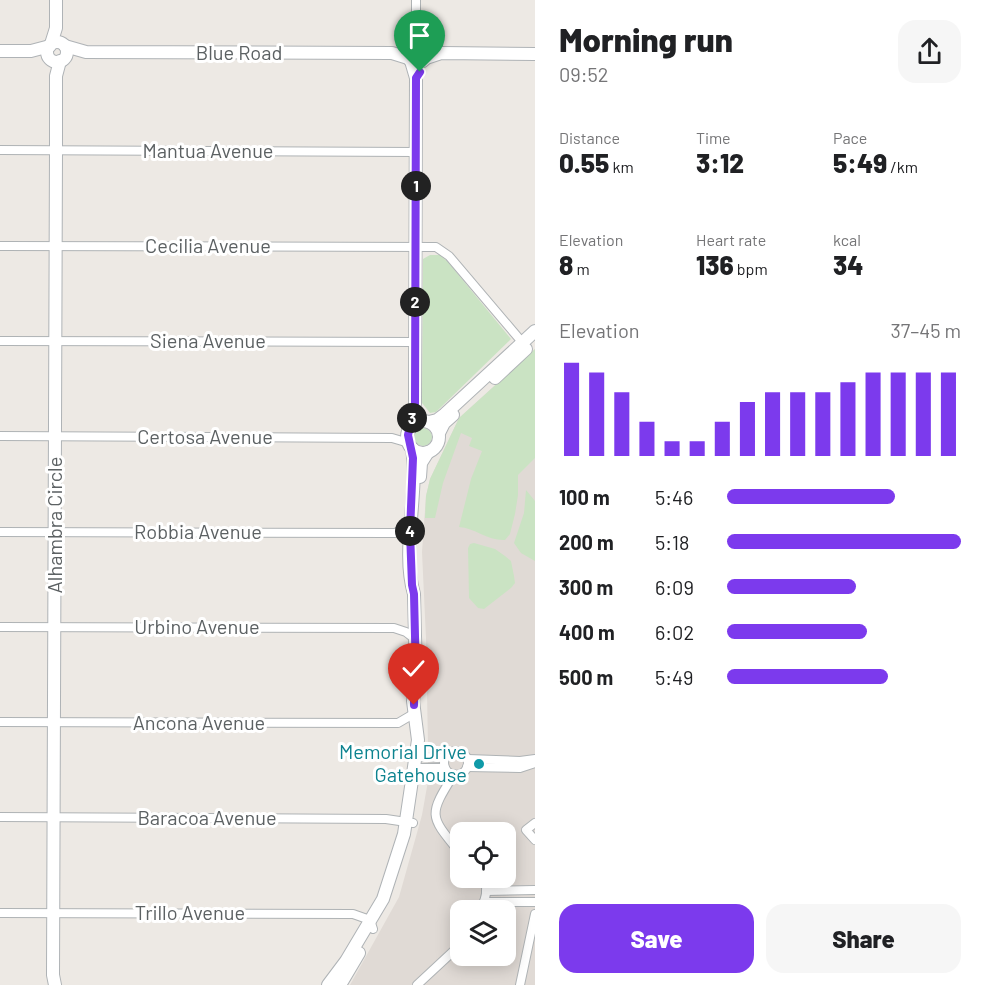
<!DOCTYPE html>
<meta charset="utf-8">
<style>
body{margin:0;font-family:Barlow,sans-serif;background:#f6f6f6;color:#202124;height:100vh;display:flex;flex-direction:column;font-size:22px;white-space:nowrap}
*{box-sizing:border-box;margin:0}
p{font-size:20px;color:#757577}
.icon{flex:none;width:33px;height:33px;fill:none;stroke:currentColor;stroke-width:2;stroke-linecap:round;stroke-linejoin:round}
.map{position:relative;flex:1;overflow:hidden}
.sheet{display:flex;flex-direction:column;background:#fff;width:450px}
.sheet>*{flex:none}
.fabs{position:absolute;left:450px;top:822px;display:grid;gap:12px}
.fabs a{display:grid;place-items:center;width:66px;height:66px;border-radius:12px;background:#fff;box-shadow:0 3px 15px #0003;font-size:30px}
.pin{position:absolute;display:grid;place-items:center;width:51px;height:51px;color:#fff;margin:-62px -26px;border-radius:50% 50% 50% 0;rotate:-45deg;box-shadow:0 0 6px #0007}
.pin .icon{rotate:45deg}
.km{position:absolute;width:30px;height:30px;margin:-15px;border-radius:50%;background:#222;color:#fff;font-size:16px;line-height:30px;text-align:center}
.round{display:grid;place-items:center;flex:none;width:63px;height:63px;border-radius:18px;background:#f6f6f6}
.head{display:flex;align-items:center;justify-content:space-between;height:102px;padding:0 24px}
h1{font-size:33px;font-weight:800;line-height:45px}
.figures{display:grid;grid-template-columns:repeat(3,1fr);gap:9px;height:102px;padding:6px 24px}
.figures div{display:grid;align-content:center}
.figures b{font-size:26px;font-weight:800}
.figures small{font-size:16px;font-weight:400}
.figures p{font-size:16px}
.chart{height:168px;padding:12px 24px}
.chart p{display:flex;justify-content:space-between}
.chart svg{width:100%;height:108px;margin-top:6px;stroke:#7c3aed;stroke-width:6}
.action{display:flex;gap:12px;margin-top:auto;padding:12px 24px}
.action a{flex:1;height:69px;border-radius:18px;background:#7c3aed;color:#fff;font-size:24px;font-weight:800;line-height:69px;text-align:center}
.action a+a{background:#f6f6f6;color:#202124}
ul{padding:0 24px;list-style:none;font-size:20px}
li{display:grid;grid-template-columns:96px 72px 1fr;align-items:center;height:45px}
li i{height:15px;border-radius:8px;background:#7c3aed}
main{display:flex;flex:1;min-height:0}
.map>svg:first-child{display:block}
</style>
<main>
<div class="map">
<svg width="535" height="985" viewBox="0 0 535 985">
<rect width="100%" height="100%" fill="#ede9e4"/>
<!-- education -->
<path fill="#e0dad5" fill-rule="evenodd" d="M535,349V985H350L399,897L422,815L428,781V746L426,638L422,552L426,496L430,479L459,418ZM460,832H506V878H460ZM460,910H506V956H460Z"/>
<!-- green -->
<g fill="#cae3c3">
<path d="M430,255H440L448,262L511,339L436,412L430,413L422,403L423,259Z"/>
<path d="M535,349V458L518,475V495L515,514L510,534L505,540C488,541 475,528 459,527L471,479L482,451L469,446L472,438L461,433L443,483L435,518H425L426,496L430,479L459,418Z"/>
<circle cx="423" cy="437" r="9"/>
<path d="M526,490L535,501V561L521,553L514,543L524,513Z"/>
<path d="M474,543L495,549L505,556L511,561L514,576L515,583L511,588L484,609L478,608L469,598L468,548L470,544Z"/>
</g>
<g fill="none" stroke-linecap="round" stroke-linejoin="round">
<defs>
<g id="street">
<path d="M416,32L424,45"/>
<path d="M410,46L416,32V0"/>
<path d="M0,150L416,152"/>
<path d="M0,246L436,247L449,256L522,342"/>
<path d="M0,341L415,342"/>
<path d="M0,436L392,438L409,443"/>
<path d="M0,532L395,533L410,526"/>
<path d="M0,627L394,628L406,632L415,639"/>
<path d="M0,722L398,723L415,713"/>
<circle cx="456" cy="763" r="12"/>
<path d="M416,757L445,758"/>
<path d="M468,759L520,761L535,759"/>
<path d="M467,767L520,768L535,763"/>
<path d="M415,768H445"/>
<path d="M454,774C428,816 429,815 460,853"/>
<path d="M0,817L386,819L413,823"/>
<path d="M535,823L526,830L535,840"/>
<path d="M486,891L535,890"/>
<path d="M484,902H535"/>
<path d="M481,910C485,899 490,888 482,878"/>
<path d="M0,913L353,914L370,920L373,929"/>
<path d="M417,985L460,945"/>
<path d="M520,985L535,914"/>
</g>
<g id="secondary">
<circle cx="57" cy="52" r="10"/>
<circle cx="417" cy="53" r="10"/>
<path d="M51,44L56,28V0"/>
<path d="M65,46L86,52L392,53L408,58"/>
<path d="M0,51H31L50,46"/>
<path d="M426,58L441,53L535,54"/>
<path d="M495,378L526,349"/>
<circle cx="423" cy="437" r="16"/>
<path d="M429,422L437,420L445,414L535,331"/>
<path d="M410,429L415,404L416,78L411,61"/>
<path d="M439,433L444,423L453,415"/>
<path d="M420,477L421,463L428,452"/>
<path d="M55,985L53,975L56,151V76L60,61"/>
<path d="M328,985L346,961L383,899L404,834L418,740L413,701L416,678L414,594C401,550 419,494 412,448"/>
<path d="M340,985L359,953"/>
</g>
</defs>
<!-- street casing -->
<use href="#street" stroke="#afb3b5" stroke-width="10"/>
<!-- secondary casing -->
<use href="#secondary" stroke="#afb3b6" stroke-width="14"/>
<!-- street -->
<use href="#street" stroke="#fff" stroke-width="8"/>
<!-- secondary -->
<use href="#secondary" stroke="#fff" stroke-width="12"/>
</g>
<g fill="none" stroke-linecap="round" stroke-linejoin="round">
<defs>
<path id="route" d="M414,705V685L416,678L414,594L412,585L410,532L413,458L408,435L415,404L416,78L420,72"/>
</defs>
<!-- route casing -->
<use href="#route" stroke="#fff" stroke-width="12"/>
<!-- route -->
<use href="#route" stroke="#7c3aed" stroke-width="8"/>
</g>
<!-- markers -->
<circle fill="#0f9aa8" stroke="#fff" stroke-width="2" cx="479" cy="764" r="6"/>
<g text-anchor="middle" stroke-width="6" stroke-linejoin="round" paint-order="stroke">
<!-- street labels -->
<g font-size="20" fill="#5c6163" stroke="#fff">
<text x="239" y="60">Blue Road</text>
<text x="208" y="158">Mantua Avenue</text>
<text x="208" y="253">Cecilia Avenue</text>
<text x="208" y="348">Siena Avenue</text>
<text x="205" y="444">Certosa Avenue</text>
<text transform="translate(55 525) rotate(-90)" y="7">Alhambra Circle</text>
<text x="198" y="539">Robbia Avenue</text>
<text x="197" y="634">Urbino Avenue</text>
<text x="199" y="730">Ancona Avenue</text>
<text x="207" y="825">Baracoa Avenue</text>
<text x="190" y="920">Trillo Avenue</text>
</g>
<!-- culture labels -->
<g font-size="20" fill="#0d838f" stroke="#fff" text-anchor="end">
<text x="467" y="759">Memorial Drive<tspan x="467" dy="23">Gatehouse</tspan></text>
</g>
</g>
</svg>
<div class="fabs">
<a><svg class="icon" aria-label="locate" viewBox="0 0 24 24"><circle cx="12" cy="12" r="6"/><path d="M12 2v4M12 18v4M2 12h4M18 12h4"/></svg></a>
<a><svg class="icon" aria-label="layers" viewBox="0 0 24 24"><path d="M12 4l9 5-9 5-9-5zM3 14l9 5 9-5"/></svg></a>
</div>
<div class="pin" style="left:420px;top:72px;background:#1e9e55"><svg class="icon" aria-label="arrive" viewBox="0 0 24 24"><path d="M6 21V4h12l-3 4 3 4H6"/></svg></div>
<div class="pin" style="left:414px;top:705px;background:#d93025"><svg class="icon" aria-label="check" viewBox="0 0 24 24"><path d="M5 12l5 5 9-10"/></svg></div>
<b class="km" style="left:416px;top:186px">1</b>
<b class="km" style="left:415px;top:302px">2</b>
<b class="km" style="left:412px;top:418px">3</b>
<b class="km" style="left:410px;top:531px">4</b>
</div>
<section class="sheet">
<div class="head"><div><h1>Morning run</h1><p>09:52</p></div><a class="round"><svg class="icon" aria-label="share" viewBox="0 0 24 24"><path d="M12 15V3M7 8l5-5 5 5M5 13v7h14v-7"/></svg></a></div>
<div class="figures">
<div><p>Distance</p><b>0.55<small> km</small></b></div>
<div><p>Time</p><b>3:12</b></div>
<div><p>Pace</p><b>5:49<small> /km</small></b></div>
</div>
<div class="figures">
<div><p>Elevation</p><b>8<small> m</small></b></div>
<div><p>Heart rate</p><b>136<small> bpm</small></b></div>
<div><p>kcal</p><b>34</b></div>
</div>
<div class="chart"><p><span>Elevation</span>37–45 m</p>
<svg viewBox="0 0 160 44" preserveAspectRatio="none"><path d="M5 44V6M15 44V10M25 44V18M35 44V30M45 44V38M55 44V38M65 44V30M75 44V22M85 44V18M95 44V18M105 44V18M115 44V14M125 44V10M135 44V10M145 44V10M155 44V10"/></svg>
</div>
<ul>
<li><b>100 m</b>5:46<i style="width:72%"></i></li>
<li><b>200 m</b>5:18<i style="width:100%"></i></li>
<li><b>300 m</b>6:09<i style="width:55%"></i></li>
<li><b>400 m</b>6:02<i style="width:60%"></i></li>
<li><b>500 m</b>5:49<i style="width:69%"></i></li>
</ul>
<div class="action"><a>Save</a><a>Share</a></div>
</section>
</main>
